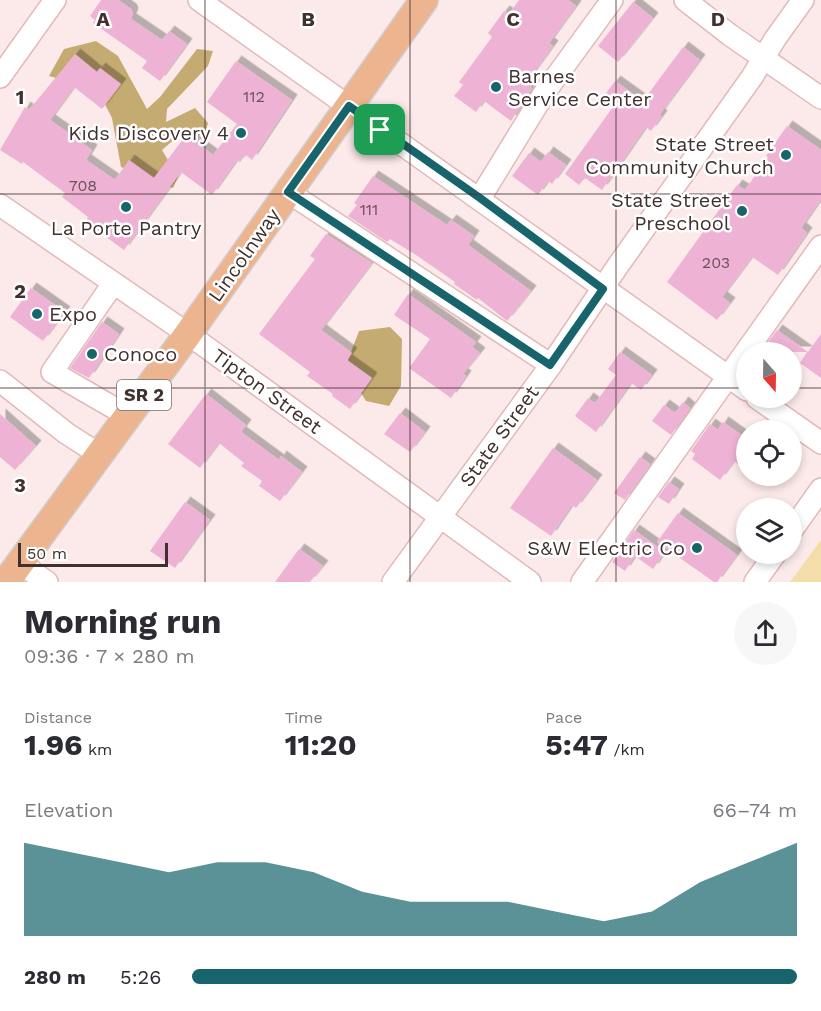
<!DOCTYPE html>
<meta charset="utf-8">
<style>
body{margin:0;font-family:"Work Sans",sans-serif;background:#f7f7f7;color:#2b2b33;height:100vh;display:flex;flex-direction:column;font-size:22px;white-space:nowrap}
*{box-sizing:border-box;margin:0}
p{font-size:20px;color:#7c7c81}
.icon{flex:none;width:33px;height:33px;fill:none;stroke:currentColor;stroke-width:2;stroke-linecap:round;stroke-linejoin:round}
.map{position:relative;height:582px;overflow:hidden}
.panel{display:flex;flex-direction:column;background:#fff;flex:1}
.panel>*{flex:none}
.needle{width:39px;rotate:160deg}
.tools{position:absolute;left:736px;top:342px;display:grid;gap:12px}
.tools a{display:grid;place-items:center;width:66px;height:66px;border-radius:50%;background:#fff;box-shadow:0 3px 9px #0003;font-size:30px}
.scale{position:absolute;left:18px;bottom:15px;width:150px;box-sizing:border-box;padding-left:6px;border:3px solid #413030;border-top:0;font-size:16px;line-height:21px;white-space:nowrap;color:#413030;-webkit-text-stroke:4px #fff;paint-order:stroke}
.pin{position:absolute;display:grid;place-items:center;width:51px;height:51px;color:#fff;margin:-26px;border-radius:12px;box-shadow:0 3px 9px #0006}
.round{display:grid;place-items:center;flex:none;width:63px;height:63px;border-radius:32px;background:#f7f7f7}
.headline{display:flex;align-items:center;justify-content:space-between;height:102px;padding:0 24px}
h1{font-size:33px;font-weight:700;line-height:45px}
.stats{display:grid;grid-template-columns:repeat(3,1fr);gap:9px;height:102px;padding:6px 24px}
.stats div{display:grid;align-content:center}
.stats b{font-size:30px;font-weight:700}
.stats small{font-size:16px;font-weight:400}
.stats p{font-size:16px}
.chart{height:168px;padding:12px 24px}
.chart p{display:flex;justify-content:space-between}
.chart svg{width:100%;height:108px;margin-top:6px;fill:#17646d;opacity:.7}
ul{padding:0 24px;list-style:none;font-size:20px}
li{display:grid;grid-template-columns:96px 72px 1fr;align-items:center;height:45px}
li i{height:15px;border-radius:8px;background:#17646d}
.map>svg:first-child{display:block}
</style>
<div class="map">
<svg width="821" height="582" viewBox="0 0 821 582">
<defs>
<filter id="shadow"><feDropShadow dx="5.5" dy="-5.5" stdDeviation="0" flood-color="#0004"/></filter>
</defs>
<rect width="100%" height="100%" fill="#fceaea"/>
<!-- green -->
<path fill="#f3dda9" d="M821,540V582H790Z"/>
<!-- forest -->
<g fill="#c4ab72">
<path d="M96,41L118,56L147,109L160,97L197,49L213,51L208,66L167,109L166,122L195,108L208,123L205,135L178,136L162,150L178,177L173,188L121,167L112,118L97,89L49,76L64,49Z"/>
<path d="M390,327L402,339L401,386L389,406L366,401L345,368L359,331Z"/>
</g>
<!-- building -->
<g fill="#eeb3d4" filter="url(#shadow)">
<path d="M101,0H118L131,9L133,13L131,19L162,40L169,31L187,44L160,81L142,68L147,61L93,23L95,20L90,16Z"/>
<path d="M519,0H568L576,6L549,43L553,46L526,83L532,88L511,121L484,101L476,112L454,96L463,85L459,82L492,37L488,33L504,11L509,14Z"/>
<path d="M633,2L653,18L618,62L598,46Z"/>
<path d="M683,47L700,60L660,114L662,116L651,131L646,127L602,190L585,178L579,185L565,174L615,104L604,96L615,81L643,101Z"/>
<path d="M75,54L97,72L100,68L121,84L102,109L74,87L50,120L92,150L86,160L115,180L129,160L154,178L186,135L213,155L237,124L207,102L236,61L292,100L252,160L246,155L240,162L237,160L212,195L181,172L124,250L85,222L88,217L62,197L65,193L23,162L22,164L0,150L25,107L29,110Z"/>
<path d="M787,126L821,150V199L801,228L807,233L778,275L752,257L722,297L730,303L717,320L667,282L737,185L745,190L768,157L766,156Z"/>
<path d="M548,152L566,165L552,184L548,181L538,195L512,176L529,153L541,162Z"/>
<path d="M373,176L447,225L451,220L474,236L468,245L531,291L507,321L478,298L477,300L454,284L455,282L416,255L390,239L387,242L348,216L357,205L354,203Z"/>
<path d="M326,234L372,263L321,330L352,353L347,360L372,378L350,409L332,396L333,394L307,376L310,372L259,334L315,259L310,256Z"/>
<path d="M31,288L65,312L43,341L10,317Z"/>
<path d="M408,294L476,342L472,347L480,353L463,374L466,376L451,398L409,368L430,339L394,315Z"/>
<path d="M102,322L119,334L89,378L70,368Z"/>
<path d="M777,330L808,352L821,334V378L800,363L807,352H761Z"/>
<path d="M620,352L652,375L641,390L631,383L596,432L575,416L588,398L595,403L616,375L608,369Z"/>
<path d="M206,394L246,425L241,432L279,460L281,456L302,472L280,501L259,486L262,481L241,466L244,463L219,443L200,468L168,444Z"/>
<path d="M683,402L690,408L671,435L652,421L664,405L675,413Z"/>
<path d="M400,413L425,432L410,452L384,434Z"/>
<path d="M0,414L36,446L15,470L0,457Z"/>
<path d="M723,422L747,439V471L734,461L720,480L692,459L695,454L691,451L710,424L718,430Z"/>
<path d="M553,448L597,480L576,508L572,505L551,536L510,508Z"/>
<path d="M640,457L650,464L625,500L614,493Z"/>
<path d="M669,482L679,489L669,504L658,497Z"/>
<path d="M185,502L210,520L175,568L150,551Z"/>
<path d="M678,513L737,555L717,582H714L657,542Z"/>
<path d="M634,530L665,552L653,569L635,556L625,571L612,562Z"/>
<path d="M299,549L323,566L310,582H275Z"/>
</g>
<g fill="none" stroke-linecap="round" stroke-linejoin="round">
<defs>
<g id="minor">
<path d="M199,0L747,390"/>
<path d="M685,0L730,35L821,98"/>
<path d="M0,77L55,0"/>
<path d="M288,192L551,365"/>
<path d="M480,198L545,92L612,0"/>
<path d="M0,205L188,334L530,582"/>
<path d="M113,284L52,372L128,416"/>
<path d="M0,381L66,433L100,455"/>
<path d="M757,398L821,443"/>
<path d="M792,530L821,489"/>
<path d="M21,564L47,582"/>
<path d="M393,582L551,365L617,267L752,77L775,39L803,0"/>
<path d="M582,582L821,246"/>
<path d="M755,582L775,554"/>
</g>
<path id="major" d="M6,582L188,334L424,0"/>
</defs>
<!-- minor casing -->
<use href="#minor" stroke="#e3b9b9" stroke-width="24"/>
<!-- major casing -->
<use href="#major" stroke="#d1cdcd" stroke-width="30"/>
<!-- minor -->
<use href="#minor" stroke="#fff" stroke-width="21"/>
<!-- major -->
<use href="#major" stroke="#ecb58f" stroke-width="27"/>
</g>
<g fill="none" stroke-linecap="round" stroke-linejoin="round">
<defs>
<path id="route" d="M349,106L480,198L603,289L550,365L288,192Z"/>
</defs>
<!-- route casing -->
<use href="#route" stroke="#fff" stroke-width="12"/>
<!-- route -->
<use href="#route" stroke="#17646d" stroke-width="8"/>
</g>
<!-- grid -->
<path fill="none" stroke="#413030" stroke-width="1.5" stroke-opacity="0.55" d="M205,0V582M410,0V582M616,0V582M0,194H821M0,388H747M792,388H821"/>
<!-- markers -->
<g fill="#17646d" stroke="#fff" stroke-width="2">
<circle cx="496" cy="87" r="6"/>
<circle cx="241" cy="133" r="6"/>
<circle cx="786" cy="155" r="6"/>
<circle cx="126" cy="207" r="6"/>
<circle cx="742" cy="211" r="6"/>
<circle cx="37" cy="314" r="6"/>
<circle cx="92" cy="354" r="6"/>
<circle cx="697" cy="548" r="6"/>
</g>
<g text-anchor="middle" stroke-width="5" stroke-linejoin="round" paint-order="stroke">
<!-- number labels -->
<g font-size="16" fill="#6c5159">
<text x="254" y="102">112</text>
<text x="83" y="191">708</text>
<text x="369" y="215">111</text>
<text x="716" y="268">203</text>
</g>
<!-- shield labels -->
<rect fill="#fff" stroke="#7a6e6e" stroke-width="1.5" x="117" y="380" width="54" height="30" rx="4.5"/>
<g font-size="18" font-weight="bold" fill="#413030">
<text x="144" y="401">SR 2</text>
</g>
<!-- poi labels -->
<g font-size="20" fill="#413030" stroke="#fff" text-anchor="end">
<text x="508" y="83" text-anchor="start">Barnes<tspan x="508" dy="23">Service Center</tspan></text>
<text x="229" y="140">Kids Discovery 4</text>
<text x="774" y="151">State Street<tspan x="774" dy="23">Community Church</tspan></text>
<text x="730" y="207">State Street<tspan x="730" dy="23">Preschool</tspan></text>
<text x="126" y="235" text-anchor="middle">La Porte Pantry</text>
<text x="49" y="321" text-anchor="start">Expo</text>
<text x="104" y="361" text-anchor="start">Conoco</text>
<text x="685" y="555">S&amp;W Electric Co</text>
</g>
<!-- street labels -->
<g font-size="20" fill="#413030" stroke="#fff">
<text transform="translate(244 255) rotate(-55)" y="7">Lincolnway</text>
<text transform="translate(267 391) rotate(36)" y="7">Tipton Street</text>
<text transform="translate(499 436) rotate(-54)" y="7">State Street</text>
</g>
</g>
<g font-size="20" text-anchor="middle" font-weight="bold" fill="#413030" stroke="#fff" stroke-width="5" stroke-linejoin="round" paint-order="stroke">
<text x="103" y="26">A</text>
<text x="308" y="26">B</text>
<text x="513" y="26">C</text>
<text x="718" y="26">D</text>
<text x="20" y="104">1</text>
<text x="20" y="298">2</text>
<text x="20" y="492">3</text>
</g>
</svg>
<div class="tools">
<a><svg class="needle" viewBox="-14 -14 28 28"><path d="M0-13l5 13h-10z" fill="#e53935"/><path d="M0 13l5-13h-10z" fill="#7c7c81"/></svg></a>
<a><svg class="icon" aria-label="locate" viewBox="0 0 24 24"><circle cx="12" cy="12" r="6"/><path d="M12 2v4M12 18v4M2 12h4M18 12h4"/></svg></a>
<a><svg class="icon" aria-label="layers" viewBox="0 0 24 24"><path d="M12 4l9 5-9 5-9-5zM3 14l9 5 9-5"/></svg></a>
</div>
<div class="scale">50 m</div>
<div class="pin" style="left:380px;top:130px;background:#1e9e55"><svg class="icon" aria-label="arrive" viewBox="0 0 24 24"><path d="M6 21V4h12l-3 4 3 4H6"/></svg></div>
</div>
<section class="panel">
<div class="headline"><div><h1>Morning run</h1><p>09:36 · 7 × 280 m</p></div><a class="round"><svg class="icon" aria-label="share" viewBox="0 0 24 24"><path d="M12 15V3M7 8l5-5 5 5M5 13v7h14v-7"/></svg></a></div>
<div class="stats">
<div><p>Distance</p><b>1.96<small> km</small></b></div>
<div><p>Time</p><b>11:20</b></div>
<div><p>Pace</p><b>5:47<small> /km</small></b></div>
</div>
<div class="chart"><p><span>Elevation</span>66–74 m</p>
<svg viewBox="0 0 160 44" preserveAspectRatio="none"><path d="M0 44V6L10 10L20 14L30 18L40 14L50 14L60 18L70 26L80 30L90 30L100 30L110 34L120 38L130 34L140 22L150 14L160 6V44z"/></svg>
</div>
<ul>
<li><b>280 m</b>5:26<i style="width:100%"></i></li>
</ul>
</section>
